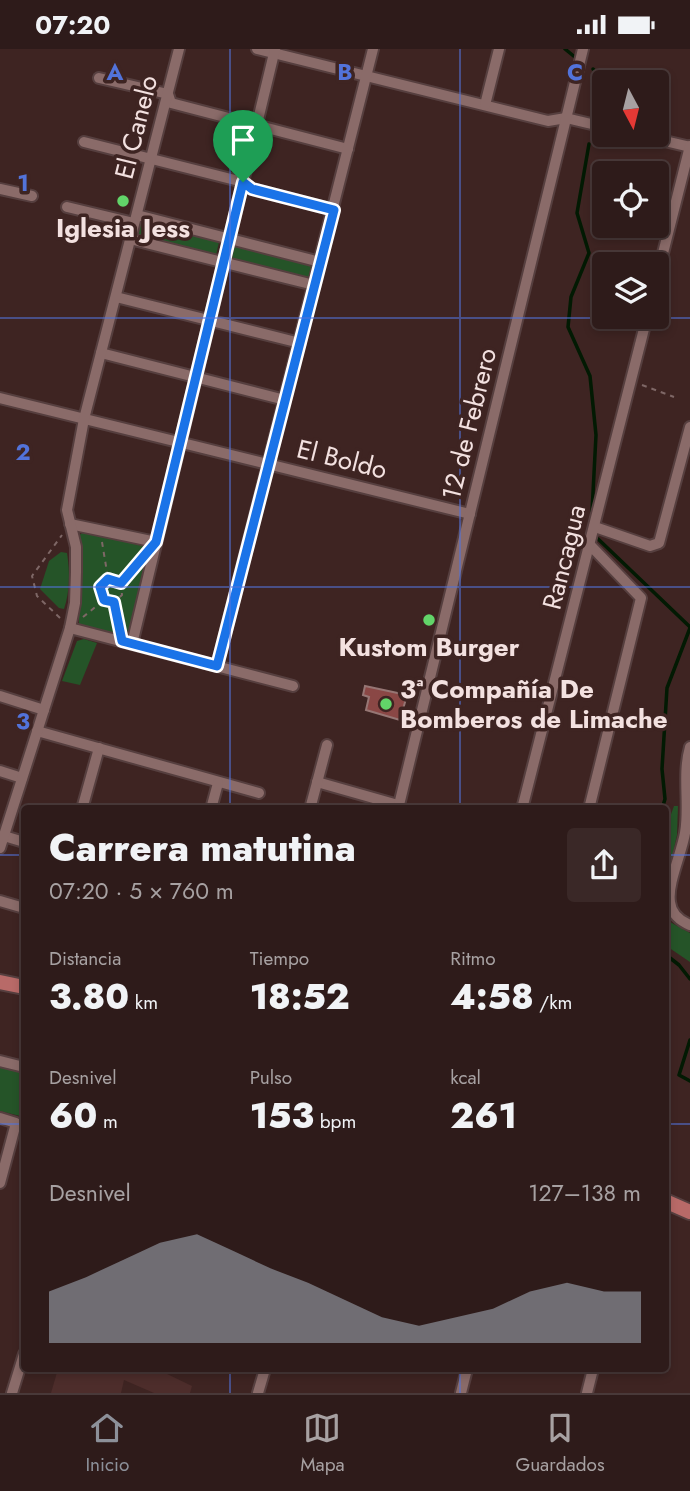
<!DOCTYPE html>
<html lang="es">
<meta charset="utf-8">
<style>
body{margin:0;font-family:Jost,sans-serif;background:#3a2827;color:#f1f3f6;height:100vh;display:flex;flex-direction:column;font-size:26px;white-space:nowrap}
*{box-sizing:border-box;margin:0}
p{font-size:23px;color:#a7a1a2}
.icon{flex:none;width:38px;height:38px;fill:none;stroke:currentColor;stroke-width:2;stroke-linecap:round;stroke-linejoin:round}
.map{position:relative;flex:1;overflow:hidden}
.drawer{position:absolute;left:21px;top:756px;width:648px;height:567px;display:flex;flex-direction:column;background:#2e1b1a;border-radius:7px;box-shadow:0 4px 10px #0003,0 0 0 2px #493939}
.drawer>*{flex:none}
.needle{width:46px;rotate:173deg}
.fabs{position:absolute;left:592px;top:21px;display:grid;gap:14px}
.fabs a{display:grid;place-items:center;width:77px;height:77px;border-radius:7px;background:#2e1b1a;box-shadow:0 4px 10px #0003,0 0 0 2px #493939;font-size:35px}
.pin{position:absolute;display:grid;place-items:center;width:60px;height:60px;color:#fff;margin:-72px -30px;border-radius:50% 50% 50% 0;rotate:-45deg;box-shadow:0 0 7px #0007}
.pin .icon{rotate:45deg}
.round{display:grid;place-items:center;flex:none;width:74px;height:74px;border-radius:7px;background:#3a2827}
.headline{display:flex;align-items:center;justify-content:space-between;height:119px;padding:0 28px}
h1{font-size:38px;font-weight:800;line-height:52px}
.figures{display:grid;grid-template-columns:repeat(3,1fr);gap:10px;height:119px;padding:7px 28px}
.figures div{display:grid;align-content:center}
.figures b{font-size:35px;font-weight:800}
.figures small{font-size:19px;font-weight:400}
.figures p{font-size:19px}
.chart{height:196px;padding:14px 28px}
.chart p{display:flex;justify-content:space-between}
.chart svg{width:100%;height:126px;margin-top:7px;fill:#8c9099;opacity:.7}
.status{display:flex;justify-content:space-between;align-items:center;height:49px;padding:0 35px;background:#2e1b1a;direction:ltr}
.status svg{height:19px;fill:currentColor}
.menu{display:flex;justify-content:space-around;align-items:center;height:98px;border-top:2px solid #493939;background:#2e1b1a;font-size:19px;color:#a7a1a2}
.menu a{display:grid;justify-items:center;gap:4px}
.menu .selected{color:#8c9099}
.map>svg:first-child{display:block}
</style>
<div class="status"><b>07:20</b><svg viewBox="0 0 49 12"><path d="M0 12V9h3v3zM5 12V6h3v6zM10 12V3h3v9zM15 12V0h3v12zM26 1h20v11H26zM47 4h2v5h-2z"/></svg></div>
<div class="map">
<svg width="690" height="1344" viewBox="0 0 690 1344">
<rect width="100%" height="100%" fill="#3e2422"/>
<!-- built -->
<path fill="#4d2d2b" d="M58,1320H166L165,1324L192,1337L190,1344H154L124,1331L121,1344H51Z"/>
<!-- green -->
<g fill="#255428">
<path d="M141,167L220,189L216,206L137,185Z"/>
<path d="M235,195L314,216L309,233L231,213Z"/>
<path d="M85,482L150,499L129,581L120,587L79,577L78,487Z"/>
<path d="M61,503L67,504C70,523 70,542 64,560L59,559L40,540L49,512Z"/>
<path d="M84,590L97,594L80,636L62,632L77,592Z"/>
<path d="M674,757H678L677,786L665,841V782Z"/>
<path d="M665,865L670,873L690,884V913L665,896Z"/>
<path d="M0,1017L24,1024V1068L0,1062Z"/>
</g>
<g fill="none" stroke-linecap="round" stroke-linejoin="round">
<!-- stream -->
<g stroke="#021a03" stroke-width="3.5">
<path d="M565,0L576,9"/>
<path d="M593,20L605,33"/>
<path d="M597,71L604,38"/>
<path d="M589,95L577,164L589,204L571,248L568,278L590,327L596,386L592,463"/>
<path d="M595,487L690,578"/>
<path d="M662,760L665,750L662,720L667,639L690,579"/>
<path d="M665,905L679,916L690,930"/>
<path d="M690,991L679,1026L690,1032"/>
</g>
</g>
<!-- building -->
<path fill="#8a4745" stroke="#967674" stroke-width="2" d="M365,637L407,646L400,671L366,661L369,648L363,646Z"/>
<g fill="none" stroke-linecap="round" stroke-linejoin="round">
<defs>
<g id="minor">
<path d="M257,0L548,72L566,69L604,78"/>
<path d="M99,29L168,45L171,54L348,100"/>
<path d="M485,56L499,0"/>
<path d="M639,86L690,98"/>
<path d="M84,93L243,133L252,140L334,161"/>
<path d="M0,140L32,147"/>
<path d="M67,158L134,174"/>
<path d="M137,166L320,213"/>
<path d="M130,190L314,236"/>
<path d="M656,232L690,97"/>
<path d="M116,248L300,294"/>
<path d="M101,304L285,351"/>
<path d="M0,349L470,465"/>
<path d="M70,475L156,493"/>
<path d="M595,478L650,497L659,494L690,378"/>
<path d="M70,579L293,637"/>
<path d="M132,595L275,0"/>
<path d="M217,617L373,0"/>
<path d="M0,647L44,661"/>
<path d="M37,682L259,744"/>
<path d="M690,698C682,726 690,756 685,784C682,803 667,835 670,853C671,864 680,872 690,876"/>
<path d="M0,722L22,729"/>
<path d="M317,733L398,756"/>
<path d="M82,760L99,699"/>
<path d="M211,760L218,734"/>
<path d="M310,760L327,696"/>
<path d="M398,760L583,0"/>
<path d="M522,760L647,268"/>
<path d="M589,760L641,549L590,496"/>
<path d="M4,787L24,793"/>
<path d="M0,799L70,579L75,554L76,523V498L67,461L84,370L179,0"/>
<path d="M0,852L24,859"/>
<path d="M0,1012L24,1018"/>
<path d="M0,1069L16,1074L0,1134"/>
<path d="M12,1344L24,1305"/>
<path d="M258,1344L265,1320"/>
<path d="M461,1344L467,1320"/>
<path d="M587,1344L593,1320"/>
</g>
<g id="major">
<path d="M0,933L24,938"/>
<path d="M665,1152L690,1163"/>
</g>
</defs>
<!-- minor casing -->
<use href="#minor" stroke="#563f3f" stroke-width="14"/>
<!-- major casing -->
<use href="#major" stroke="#563f3f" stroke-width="18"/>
<!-- path -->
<g stroke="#7e6766" stroke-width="2" stroke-dasharray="5 5" stroke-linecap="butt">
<path d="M642,336L674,348"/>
<path d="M102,493L108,529"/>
<path d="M121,534L122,546L114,553L104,551L100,538L108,530L121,534L142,510"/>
<path d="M114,554L119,580"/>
<path d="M83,568L104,551"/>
<path d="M60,569L37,547L32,527L62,486"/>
</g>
<!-- minor -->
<use href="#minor" stroke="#8a6b69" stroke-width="10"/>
<!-- major -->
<use href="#major" stroke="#b86a68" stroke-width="14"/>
</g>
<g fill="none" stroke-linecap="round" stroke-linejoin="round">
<defs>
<path id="route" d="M243,133L252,140L334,161L217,617L122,592L114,553L104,551L100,538L108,530L121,534L156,493Z"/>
</defs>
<!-- route casing -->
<use href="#route" stroke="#fff" stroke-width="14"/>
<!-- route -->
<use href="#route" stroke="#1a73e8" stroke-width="9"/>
</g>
<!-- grid -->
<path fill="none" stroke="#5273da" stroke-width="2" stroke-opacity="0.55" d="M230,0V760M460,0V760M0,269H690M0,538H690M0,806H24M665,806H690M0,1075H24M665,1075H690M230,1320V1344M460,1320V1344"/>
<!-- markers -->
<g fill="#62d469" stroke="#3e2422" stroke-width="2.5">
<circle cx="123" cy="152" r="7"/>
<circle cx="429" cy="571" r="7"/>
<circle cx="386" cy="655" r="7"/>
</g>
<g text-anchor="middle" stroke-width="7" stroke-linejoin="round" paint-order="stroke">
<!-- street labels -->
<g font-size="26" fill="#f3e1e0" stroke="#3e2422">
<text transform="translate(136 78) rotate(-76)" y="9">El Canelo</text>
<text transform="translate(469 375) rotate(-76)" y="9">12 de Febrero</text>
<text transform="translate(342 410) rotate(14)" y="9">El Boldo</text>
<text transform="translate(564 508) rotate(-76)" y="9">Rancagua</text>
</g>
<!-- poi labels -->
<g font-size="26" font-weight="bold" fill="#f3e1e0" stroke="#3e2422">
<text x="123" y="188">Iglesia Jess</text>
<text x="429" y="607">Kustom Burger</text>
<text x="400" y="649" text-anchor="start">3ª Compañía De<tspan x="400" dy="30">Bomberos de Limache</tspan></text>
</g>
</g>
<g font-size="23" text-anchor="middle" font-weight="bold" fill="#5273da" stroke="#3e2422" stroke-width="7" stroke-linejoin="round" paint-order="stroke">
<text x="115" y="31">A</text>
<text x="345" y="31">B</text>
<text x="575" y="31">C</text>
<text x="23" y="142">1</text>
<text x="23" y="411">2</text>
<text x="23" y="680">3</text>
</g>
</svg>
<div class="fabs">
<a><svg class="needle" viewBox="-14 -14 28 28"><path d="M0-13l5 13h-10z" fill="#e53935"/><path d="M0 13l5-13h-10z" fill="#a7a1a2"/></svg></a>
<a><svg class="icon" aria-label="locate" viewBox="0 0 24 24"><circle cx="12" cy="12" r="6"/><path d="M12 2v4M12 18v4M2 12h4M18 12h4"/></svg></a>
<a><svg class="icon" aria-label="layers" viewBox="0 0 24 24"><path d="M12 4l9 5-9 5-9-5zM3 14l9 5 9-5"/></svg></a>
</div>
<div class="pin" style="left:243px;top:133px;background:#1e9e55"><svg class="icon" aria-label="arrive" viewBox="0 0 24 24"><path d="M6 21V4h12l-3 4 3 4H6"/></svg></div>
<section class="drawer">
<div class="headline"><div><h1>Carrera matutina</h1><p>07:20 · 5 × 760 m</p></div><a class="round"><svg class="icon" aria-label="share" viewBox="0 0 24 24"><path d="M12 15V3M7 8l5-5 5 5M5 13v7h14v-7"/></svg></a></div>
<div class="figures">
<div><p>Distancia</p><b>3.80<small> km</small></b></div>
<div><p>Tiempo</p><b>18:52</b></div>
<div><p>Ritmo</p><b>4:58<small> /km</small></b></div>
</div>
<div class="figures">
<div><p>Desnivel</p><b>60<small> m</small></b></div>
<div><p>Pulso</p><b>153<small> bpm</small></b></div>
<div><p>kcal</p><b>261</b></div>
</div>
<div class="chart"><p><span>Desnivel</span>127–138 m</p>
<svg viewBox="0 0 160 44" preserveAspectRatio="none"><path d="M0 44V26L10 21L20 15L30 9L40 6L50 12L60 18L70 23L80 29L90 35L100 38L110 35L120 32L130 26L140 23L150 26L160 26V44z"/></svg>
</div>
</section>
</div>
<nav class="menu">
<a class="selected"><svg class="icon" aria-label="home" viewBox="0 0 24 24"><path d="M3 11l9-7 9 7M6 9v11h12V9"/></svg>Inicio</a>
<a><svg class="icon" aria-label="map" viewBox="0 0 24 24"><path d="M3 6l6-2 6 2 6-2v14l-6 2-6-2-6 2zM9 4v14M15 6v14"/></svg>Mapa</a>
<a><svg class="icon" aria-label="saved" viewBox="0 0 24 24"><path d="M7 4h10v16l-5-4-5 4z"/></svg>Guardados</a>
</nav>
